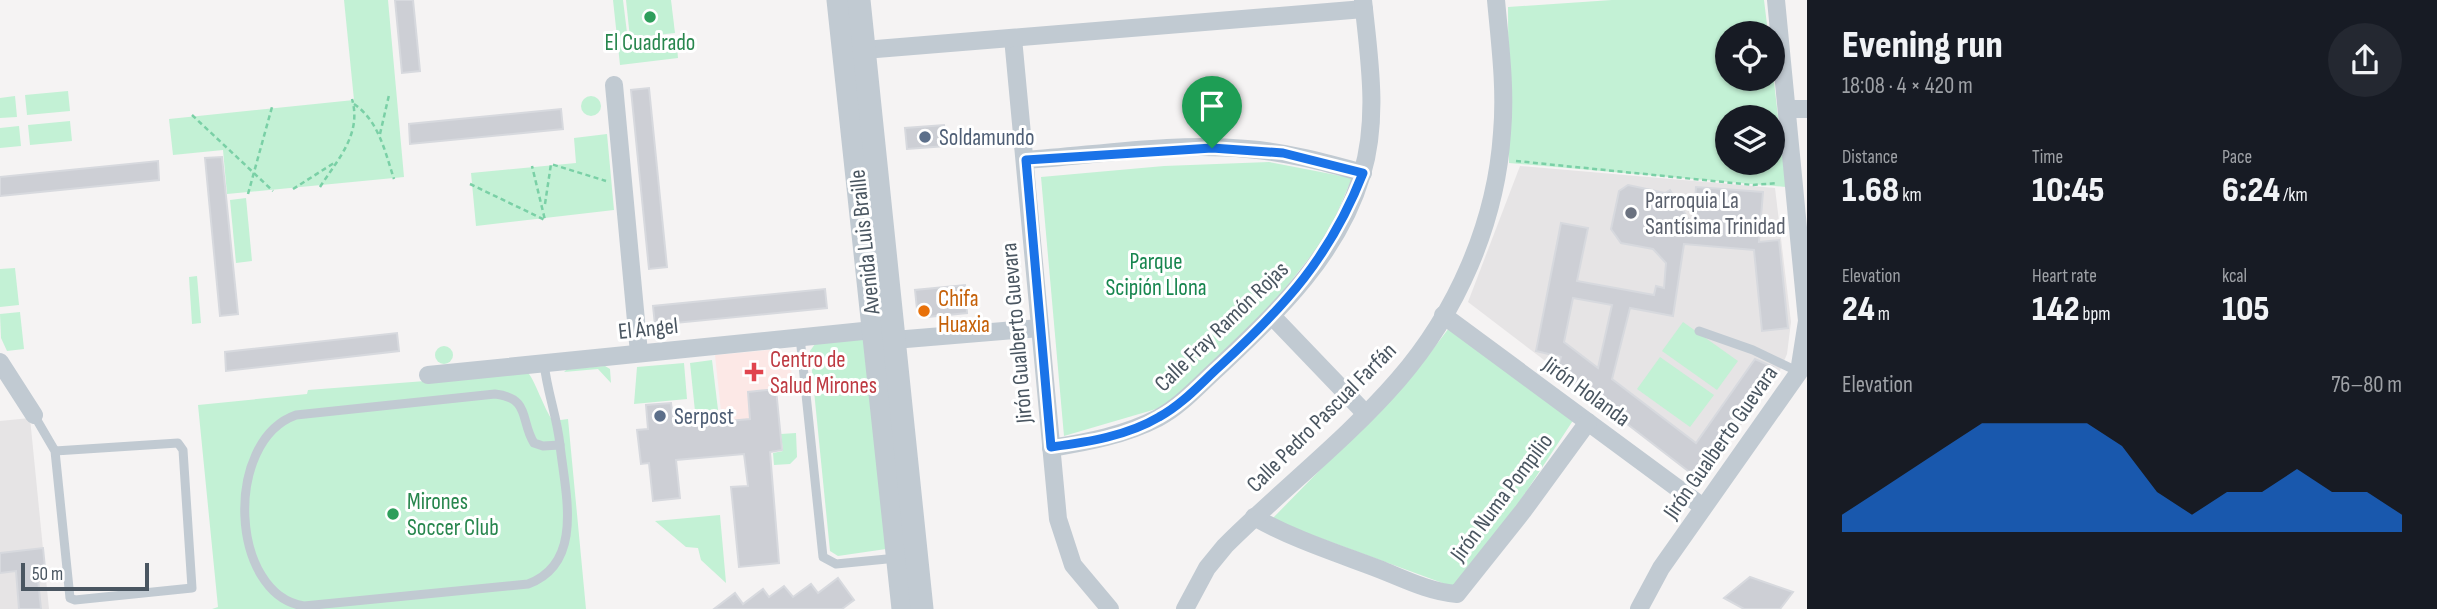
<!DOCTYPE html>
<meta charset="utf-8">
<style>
body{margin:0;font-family:"Sofia Sans Condensed",sans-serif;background:#242831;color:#f1f3f6;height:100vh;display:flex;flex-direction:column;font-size:26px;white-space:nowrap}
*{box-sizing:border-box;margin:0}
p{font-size:23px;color:#9ea1a6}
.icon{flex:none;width:38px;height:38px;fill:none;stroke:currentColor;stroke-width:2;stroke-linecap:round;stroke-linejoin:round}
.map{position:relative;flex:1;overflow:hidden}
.drawer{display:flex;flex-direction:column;background:#171b24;width:630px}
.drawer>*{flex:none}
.tools{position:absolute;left:1715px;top:21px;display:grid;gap:14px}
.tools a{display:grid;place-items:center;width:70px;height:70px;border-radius:50%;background:#171b24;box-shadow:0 2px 5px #0004;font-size:35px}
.scale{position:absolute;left:21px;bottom:18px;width:128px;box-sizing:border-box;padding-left:7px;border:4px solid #4a5661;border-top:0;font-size:19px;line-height:24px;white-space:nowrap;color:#4a5661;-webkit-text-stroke:5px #fff;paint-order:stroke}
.pin{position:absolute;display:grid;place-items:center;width:60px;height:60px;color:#fff;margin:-72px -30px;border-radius:50% 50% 50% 0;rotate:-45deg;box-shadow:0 0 7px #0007}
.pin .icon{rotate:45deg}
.round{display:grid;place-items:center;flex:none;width:74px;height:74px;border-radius:37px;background:#242831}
.head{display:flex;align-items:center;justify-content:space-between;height:119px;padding:0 35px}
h1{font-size:38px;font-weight:800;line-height:52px}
.metrics{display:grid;grid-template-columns:repeat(3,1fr);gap:10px;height:119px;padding:7px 35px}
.metrics div{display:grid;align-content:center}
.metrics b{font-size:35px;font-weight:800}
.metrics small{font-size:19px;font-weight:400}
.metrics p{font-size:19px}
.chart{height:196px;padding:14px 35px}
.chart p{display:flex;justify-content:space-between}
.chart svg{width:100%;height:126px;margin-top:7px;fill:#1a73e8;opacity:.7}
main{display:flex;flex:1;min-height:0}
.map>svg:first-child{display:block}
</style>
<main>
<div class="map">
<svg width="1807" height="609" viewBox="0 0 1807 609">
<rect width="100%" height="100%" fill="#f5f3f3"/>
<!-- education -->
<g fill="#e6e4e5">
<path d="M1520,166L1775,188L1791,322L1787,354L1778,375L1701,480L1468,302Z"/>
<path d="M30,418L49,609H0V421Z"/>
</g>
<!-- medical -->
<path fill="#fce8e6" d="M779,349L790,357L793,388L748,392L750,419L722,421L715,355Z"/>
<!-- green -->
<g fill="#c3f1d5" fill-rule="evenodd">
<path d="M344,0H388L404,177L227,194L223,150L173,155L169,119L354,100Z"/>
<path d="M613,0H623L628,41H658V38L676,36L678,58L620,65Z"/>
<path d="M626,0H671L675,33L630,38Z"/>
<path d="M1612,0H1764L1768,33H1727V79H1773V73L1786,187L1509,163L1508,7ZM1727,117H1773V163H1727Z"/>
<path d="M68,91L70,111L27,115L25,95Z"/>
<path d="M15,96L17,117L0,118V98Z"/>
<circle cx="591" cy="106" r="10"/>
<path d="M70,121L72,141L30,145L28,125Z"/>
<path d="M19,126L21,146L0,148V128Z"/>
<path d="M607,134L614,210L476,226L471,173L576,163L574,138Z"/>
<path d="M1269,162L1352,178L1328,234L1250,333L1163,407L1064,436L1041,177L1164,166Z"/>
<path d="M246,198L252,261L236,263L230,200Z"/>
<path d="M15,268L19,305L0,307V269Z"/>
<path d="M197,276L201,323L192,324L189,277Z"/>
<path d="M20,312L24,349L7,351L1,338L0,314Z"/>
<path d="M1683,322L1738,361L1717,390L1662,351Z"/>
<path d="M1449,328L1574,419L1518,504L1456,588L1271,520L1414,374Z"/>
<path d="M861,339L865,340L886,549L838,556L830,551L810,351L815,344Z"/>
<circle cx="444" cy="355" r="9"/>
<path d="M1660,357L1714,395L1690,427L1637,389Z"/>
<path d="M712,360L719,418L696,421L690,363Z"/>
<path d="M684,363L687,399L634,404L637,367Z"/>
<path d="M605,366L610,369L611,383L598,369L564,372L567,369Z"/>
<path d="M528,373C534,378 544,409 553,421L568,419L586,609H212L218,607L198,405L307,394L308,390Z"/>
<path d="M796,433L797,457L790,464L774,465L773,453L783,451L781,434Z"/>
<path d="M720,515L726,583L701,560L698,548L686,547L655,521Z"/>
</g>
<!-- building -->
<g fill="#cdcfd5" stroke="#d7d9de" stroke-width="2" fill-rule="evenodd">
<path d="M395,0H413L420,71L402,73Z"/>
<path d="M649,88L667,267L649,269L631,90Z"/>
<path d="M561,109L563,129L410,144L409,124Z"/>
<path d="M944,125L946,146L907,149L905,128Z"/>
<path d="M222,157L238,314L220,316L205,158Z"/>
<path d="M158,161L159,180L0,196V177Z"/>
<path d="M1628,185L1665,193L1670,190L1693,226L1696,187L1763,192L1759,242L1779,240L1788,328L1762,331L1754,250L1684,244L1673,316L1630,308L1612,379L1696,443L1755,359L1773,367L1696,477L1557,370L1561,357L1536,351L1561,223L1588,228L1577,281L1654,295L1656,286L1664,288L1666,263L1653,249L1621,243L1611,229L1619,191ZM1573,298L1612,305L1598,368L1564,342Z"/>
<path d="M965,285L967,313L928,317L917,309L915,290Z"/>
<path d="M825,289L827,308L655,325L653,306Z"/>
<path d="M397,333L399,351L226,371L225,352Z"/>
<path d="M776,389L782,450L770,452L779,563L739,567L731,487L748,486L744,454L676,460L680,498L653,501L649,463L641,464L637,430L648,429L646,405L671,403L674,426L750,419L748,392Z"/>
<path d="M43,548L45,568L37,569L41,609H19L16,571L0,573V553Z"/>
<path d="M1750,577L1793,592L1780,609H1744L1724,598Z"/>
<path d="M838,578L854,600L842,609H714L735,593L743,604L763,589L769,597L784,586L793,597L811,584L818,593Z"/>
</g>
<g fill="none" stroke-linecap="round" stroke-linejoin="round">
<!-- path -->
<g stroke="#7ad0a6" stroke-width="2.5" stroke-dasharray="5 3.5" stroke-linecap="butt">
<path d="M354,104C379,121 385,152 394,179"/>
<path d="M192,115L273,191"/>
<path d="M380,134L389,95"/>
<path d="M1516,161L1753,185L1778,183"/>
<path d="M470,184L545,220L532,166"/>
<path d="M320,187C338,159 362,134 352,99"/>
<path d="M293,189L334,163"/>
<path d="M248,194L272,107"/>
<path d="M545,204L551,164L606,181"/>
</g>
<!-- service -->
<g stroke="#c1cad2" stroke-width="9">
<path d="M1699,331L1753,350L1799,372"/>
<path d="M800,337L823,557L836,564L897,558"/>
<path d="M544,363C547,392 557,416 560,445"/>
<path d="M495,394C531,398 520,421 534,443L543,446L560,445C565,492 585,563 528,584L304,606C230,595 223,441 296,415Z"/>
<path d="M34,415L55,451L70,598L75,600L192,588L183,450L178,443L55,451"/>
</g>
<!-- minor -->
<g stroke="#c1cad2" stroke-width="18">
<path d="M1013,38L1058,519L1073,565L1110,609"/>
<path d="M864,50L1364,9"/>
<path d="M614,85L639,353"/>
<path d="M1788,109H1807"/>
<path d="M1026,160C1098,155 1174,142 1247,149C1286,152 1324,162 1363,173"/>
<path d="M1443,315L1703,507"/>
<path d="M1273,317L1365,413"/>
<path d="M0,362L34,415"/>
<path d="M428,375L873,330L894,340L1040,328"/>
<path d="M1051,448C1088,442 1125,435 1158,418C1181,406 1200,384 1219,367C1278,311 1338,255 1362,174C1379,118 1369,57 1363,0"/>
<path d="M1254,517C1293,539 1337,553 1379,569C1404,579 1430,592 1457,594L1523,511L1588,422"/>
<path d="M1185,609L1207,568L1225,546C1281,490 1346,440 1398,380C1457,312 1496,223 1502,133C1506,89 1500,44 1496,0"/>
<path d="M1639,609L1661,568L1799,372L1807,321L1776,0"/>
</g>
<!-- tertiary -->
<g stroke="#c1cad2" stroke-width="23">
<path d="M838,0L903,609"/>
<path d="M859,0L922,609"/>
</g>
</g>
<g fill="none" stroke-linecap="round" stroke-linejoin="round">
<defs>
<path id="route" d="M1212,148L1283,153L1363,173C1330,257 1286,305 1221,365C1201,383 1183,404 1159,417C1127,436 1088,442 1051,447L1026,160Z"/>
</defs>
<!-- route casing -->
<use href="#route" stroke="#fff" stroke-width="14"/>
<!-- route -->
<use href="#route" stroke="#1a73e8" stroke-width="9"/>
</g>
<!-- markers -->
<g fill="#2e9e5b" stroke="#fff" stroke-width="2.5">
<circle cx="650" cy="17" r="7"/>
<circle cx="393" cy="514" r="7"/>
</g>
<g fill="#5c6f8a" stroke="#fff" stroke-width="2.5">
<circle cx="925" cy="137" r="7"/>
<circle cx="660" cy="416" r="7"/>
</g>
<circle fill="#6b7280" stroke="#fff" stroke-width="2.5" cx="1631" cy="213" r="7"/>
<circle fill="#e8710a" stroke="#fff" stroke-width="2.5" cx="924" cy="311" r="7"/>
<path fill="#e0444e" stroke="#fff" stroke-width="2.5" d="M750.5 361.5h7v7h7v7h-7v7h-7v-7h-7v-7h7z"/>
<g text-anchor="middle" stroke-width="6" stroke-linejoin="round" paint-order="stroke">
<!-- leisure labels -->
<g font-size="23" fill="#27864d" stroke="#fff">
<text x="650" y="50">El Cuadrado</text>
<text x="407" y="509" text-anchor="start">Mirones<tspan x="407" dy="26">Soccer Club</tspan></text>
</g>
<!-- service labels -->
<g font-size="23" fill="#4e5e75" stroke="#fff" text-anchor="start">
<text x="939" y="145">Soldamundo</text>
<text x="674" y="424">Serpost</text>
</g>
<!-- worship labels -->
<g font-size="23" fill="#5b616d" stroke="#fff" text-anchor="start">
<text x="1645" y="208">Parroquia La<tspan x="1645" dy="26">Santísima Trinidad</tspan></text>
</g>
<!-- street labels -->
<g font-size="23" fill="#4a5661" stroke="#fff">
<text transform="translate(864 242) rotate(-96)" y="8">Avenida Luis Braille</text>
<text transform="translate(1221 326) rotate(-44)" y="8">Calle Fray Ramón Rojas</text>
<text transform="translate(648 328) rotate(-6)" y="8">El Ángel</text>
<text transform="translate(1016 333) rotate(-95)" y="8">Jirón Gualberto Guevara</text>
<text transform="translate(1587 391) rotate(36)" y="8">Jirón Holanda</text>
<text transform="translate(1321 417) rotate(-45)" y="8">Calle Pedro Pascual Farfán</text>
<text transform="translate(1720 442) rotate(-55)" y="8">Jirón Gualberto Guevara</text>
<text transform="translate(1501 497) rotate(-53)" y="8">Jirón Numa Pompilio</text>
</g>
<!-- park labels -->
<g font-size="23" fill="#17864f" stroke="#fff">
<text x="1156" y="269">Parque<tspan x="1156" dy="26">Scipión Llona</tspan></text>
</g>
<!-- food labels -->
<g font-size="23" fill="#c56008" stroke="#fff" text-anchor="start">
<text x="938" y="306">Chifa<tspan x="938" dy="26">Huaxia</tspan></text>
</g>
<!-- health labels -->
<g font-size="23" fill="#be3a42" stroke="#fff" text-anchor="start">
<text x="770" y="367">Centro de<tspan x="770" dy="26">Salud Mirones</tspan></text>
</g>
</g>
</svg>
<div class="tools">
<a><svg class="icon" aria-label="locate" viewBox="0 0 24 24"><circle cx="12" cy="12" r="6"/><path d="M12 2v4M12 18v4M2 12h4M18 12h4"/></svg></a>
<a><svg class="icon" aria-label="layers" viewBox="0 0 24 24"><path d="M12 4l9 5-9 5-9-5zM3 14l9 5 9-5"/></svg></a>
</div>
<div class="scale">50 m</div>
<div class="pin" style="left:1212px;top:148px;background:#1e9e55"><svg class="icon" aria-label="arrive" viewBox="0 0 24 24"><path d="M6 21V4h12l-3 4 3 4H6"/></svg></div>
</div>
<section class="drawer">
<div class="head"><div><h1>Evening run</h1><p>18:08 · 4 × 420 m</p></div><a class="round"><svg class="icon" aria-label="share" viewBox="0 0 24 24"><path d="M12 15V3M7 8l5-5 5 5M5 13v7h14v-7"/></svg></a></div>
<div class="metrics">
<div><p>Distance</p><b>1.68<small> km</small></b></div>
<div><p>Time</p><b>10:45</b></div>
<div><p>Pace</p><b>6:24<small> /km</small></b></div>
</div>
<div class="metrics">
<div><p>Elevation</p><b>24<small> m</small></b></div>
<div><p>Heart rate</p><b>142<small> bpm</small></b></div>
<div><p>kcal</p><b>105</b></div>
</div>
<div class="chart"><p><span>Elevation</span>76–80 m</p>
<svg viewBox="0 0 160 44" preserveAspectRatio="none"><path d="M0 44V38L10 30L20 22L30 14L40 6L50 6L60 6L70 6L80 14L90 30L100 38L110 30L120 30L130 22L140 30L150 30L160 38V44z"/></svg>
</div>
</section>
</main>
